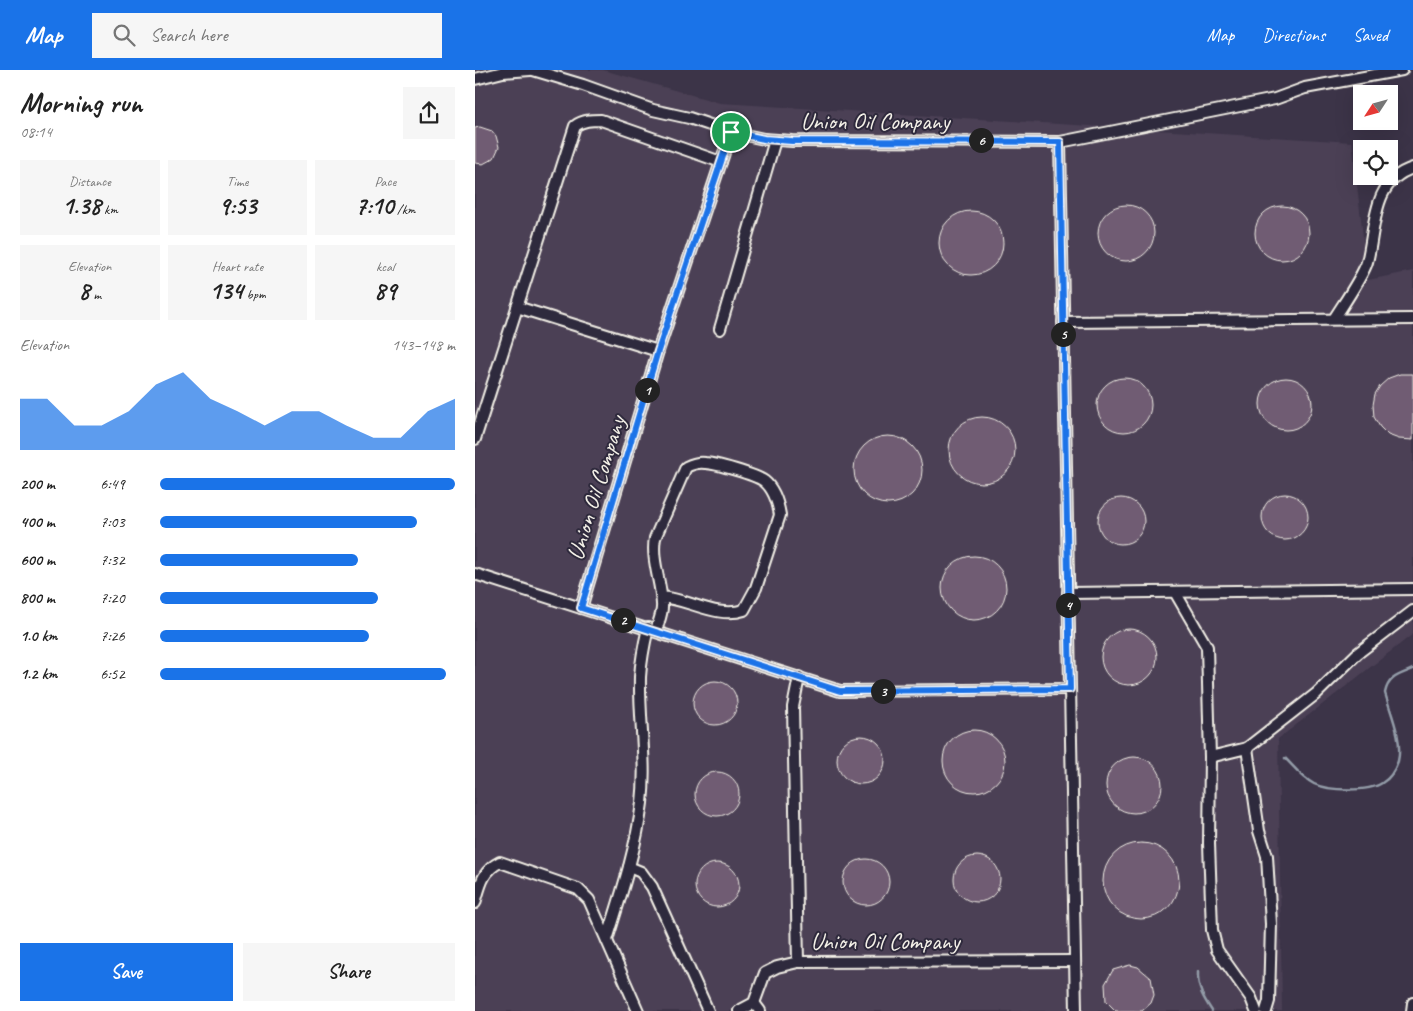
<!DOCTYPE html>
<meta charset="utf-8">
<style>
body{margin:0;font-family:Caveat,sans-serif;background:#f6f6f6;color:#222;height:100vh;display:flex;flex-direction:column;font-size:19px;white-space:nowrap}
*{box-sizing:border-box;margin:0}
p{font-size:16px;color:#767676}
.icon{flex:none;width:28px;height:28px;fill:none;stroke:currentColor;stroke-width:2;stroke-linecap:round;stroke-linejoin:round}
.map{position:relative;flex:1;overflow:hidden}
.drawer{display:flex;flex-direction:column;background:#fff;width:475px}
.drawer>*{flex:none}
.needle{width:32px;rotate:234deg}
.buttons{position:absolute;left:878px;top:15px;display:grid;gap:10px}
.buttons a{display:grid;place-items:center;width:45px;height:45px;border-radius:0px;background:#fff;box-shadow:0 5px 20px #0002;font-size:25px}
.pin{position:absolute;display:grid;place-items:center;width:42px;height:42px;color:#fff;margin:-21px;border:2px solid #fff;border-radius:50%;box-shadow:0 1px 5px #0007}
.km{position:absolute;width:25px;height:25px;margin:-12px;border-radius:50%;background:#222;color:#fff;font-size:14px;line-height:25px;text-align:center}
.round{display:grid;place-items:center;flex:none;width:52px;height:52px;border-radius:0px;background:#f6f6f6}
.summary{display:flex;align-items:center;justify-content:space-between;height:85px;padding:0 20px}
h1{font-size:28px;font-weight:700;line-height:38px}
.stats{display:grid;grid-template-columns:repeat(3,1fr);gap:8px;height:85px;padding:5px 20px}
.stats div{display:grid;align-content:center;border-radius:0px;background:#f6f6f6;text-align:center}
.stats b{font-size:25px;font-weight:700}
.stats small{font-size:14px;font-weight:400}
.stats p{font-size:14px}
.chart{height:140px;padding:10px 20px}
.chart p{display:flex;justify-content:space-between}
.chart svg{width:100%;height:90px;margin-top:5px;fill:#1a73e8;opacity:.7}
.cta{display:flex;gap:10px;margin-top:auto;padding:10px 20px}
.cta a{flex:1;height:58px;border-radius:0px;background:#1a73e8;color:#fff;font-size:20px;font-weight:700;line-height:58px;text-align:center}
.cta a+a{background:#f6f6f6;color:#222}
ul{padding:0 20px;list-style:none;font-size:16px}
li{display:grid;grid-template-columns:80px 60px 1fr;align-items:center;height:38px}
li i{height:12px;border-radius:6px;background:#1a73e8}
header{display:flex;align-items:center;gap:30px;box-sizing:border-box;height:70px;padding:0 25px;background:#1a73e8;color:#fff}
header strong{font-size:24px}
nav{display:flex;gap:28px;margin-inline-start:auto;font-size:18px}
.search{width:350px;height:45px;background:#f6f6f6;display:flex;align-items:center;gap:12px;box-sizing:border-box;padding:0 18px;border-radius:0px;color:#767676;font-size:19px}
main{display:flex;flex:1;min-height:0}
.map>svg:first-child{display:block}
</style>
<header>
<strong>Map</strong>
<div class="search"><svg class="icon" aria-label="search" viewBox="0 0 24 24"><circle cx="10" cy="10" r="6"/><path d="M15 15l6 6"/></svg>Search here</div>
<nav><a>Map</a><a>Directions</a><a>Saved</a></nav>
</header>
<main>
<section class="drawer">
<div class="summary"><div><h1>Morning run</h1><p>08:14</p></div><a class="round"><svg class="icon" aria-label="share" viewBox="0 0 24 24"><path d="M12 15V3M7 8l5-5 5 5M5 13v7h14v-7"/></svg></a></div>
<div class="stats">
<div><p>Distance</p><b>1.38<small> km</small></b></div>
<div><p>Time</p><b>9:53</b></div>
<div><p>Pace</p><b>7:10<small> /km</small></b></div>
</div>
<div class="stats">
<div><p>Elevation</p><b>8<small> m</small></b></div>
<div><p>Heart rate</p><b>134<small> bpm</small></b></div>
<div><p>kcal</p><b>89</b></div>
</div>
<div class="chart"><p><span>Elevation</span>143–148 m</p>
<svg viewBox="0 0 160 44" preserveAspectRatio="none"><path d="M0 44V19L10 19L20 32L30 32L40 25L50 12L60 6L70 19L80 25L90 32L100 25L110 25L120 32L130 38L140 38L150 25L160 19V44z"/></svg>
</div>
<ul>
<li><b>200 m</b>6:49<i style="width:100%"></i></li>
<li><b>400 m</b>7:03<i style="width:87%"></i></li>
<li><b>600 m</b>7:32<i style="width:67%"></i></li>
<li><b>800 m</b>7:20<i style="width:74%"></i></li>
<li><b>1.0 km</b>7:26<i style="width:71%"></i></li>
<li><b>1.2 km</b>6:52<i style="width:97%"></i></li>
</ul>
<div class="cta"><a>Save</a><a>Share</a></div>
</section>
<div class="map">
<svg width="938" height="941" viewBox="0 0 938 941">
<rect width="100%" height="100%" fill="#3c3448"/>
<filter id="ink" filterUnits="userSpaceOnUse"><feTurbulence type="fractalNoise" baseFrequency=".02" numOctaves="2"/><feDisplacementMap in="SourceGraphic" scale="10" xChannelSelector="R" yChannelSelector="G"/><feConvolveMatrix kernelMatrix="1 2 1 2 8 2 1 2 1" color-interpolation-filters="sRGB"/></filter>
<g filter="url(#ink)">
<!-- built -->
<path fill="#4b4055" d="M0,0H128L245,33L877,72L893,210L938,201V564L803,669L807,941H0Z"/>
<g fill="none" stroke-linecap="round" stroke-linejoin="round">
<!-- stream -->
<g stroke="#939ca8" stroke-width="2.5">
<path d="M810,688C819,697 827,708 839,714C853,721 894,722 907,713C914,709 920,700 923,691C928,670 916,644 910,623C913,607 924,605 938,599"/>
<path d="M723,902C722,918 729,929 737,941"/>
</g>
</g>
<!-- building -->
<g fill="#6f5b73" stroke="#f4f1e8">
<path d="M5,57L17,61L21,66L24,77L19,88L8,94L0,93V58Z"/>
<circle cx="651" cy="163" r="28"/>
<circle cx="807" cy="163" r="27"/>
<circle cx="496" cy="173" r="32"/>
<path d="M925,304H938V370L924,369L913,365L905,357L899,347L898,335L900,324L905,316L914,308Z"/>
<circle cx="811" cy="334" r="26"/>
<circle cx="649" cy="335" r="27"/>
<circle cx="507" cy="380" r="33"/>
<circle cx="413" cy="400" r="34"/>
<circle cx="810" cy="447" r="23"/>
<circle cx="646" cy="451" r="23"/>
<circle cx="499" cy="518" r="32"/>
<circle cx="654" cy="587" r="28"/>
<circle cx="240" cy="633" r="22"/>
<circle cx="499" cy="691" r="31"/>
<circle cx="386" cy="690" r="24"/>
<circle cx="659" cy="715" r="28"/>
<circle cx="242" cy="724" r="22"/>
<circle cx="666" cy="811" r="38"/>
<circle cx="502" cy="809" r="23"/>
<circle cx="391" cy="812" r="23"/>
<circle cx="242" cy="815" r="22"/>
<path d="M655,895L663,897L676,908L679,925L676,933L667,941H641L631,931L630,914L638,900Z"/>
</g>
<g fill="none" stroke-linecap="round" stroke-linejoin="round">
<defs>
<g id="minor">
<path d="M58,0L108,15L178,40L214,48L256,62L289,69L317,71L585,72L800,29L830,18L927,0"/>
<path d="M0,9L28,2L55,0"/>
<path d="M585,72L601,941"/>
<path d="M42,237L183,281"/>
<path d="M859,249C867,236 888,206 892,192C901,158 896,111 938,98"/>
<path d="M588,252L938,249"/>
<path d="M245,259L300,70"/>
<path d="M0,369L100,56C108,50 116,50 126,50L246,92"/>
<path d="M0,504L365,621L595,619"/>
<path d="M700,522L732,577L735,687L734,773L737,860L742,880L776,928L781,941"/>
<path d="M593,523L938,519"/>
<path d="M106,538L183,281L256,62"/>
<path d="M181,561C183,553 188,543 187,534C186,512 176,489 180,468L211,397C217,394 223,392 230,393C240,393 281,405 289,411C299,419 303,433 305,445L281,518L269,540C242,549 214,529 186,527"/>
<path d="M324,607L318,637L323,892L600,891"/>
<path d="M772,678L841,624L883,583L938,541"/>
<path d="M735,687L772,678L784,761L792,786L796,854L794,931L791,941"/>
<path d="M154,797L166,802L177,817L233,941"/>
<path d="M0,833C5,816 7,801 25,792L103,819L114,830L163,941"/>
<path d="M132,870C146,825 161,780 167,733C172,691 164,649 165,607C166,591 169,575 173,558"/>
<path d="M279,933L285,941"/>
<path d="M264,941L279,933L290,903L302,897L323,892"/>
<path d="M937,941L938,933"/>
</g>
</defs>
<!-- minor casing -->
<use href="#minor" stroke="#f4f1e8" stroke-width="14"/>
<!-- minor -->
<use href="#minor" stroke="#2f2a3d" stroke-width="10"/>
</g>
</g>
<g fill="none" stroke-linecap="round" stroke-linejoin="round" filter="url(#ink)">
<defs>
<path id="route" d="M256,62L289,69L317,71L585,72L595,619L365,621L106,538L183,281Z"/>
</defs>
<!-- route casing -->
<use href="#route" stroke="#fff" stroke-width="10"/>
<!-- route -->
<use href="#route" stroke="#1a73e8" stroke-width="6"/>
</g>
<g text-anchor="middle" stroke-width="4" stroke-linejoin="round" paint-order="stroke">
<!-- street labels -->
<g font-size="24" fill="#f4f1e8" stroke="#2f2a3d">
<text x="400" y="59">Union Oil Company</text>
<text transform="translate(121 418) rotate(-73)" y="8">Union Oil Company</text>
<text x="410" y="879">Union Oil Company</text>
</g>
</g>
</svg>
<div class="buttons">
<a><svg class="needle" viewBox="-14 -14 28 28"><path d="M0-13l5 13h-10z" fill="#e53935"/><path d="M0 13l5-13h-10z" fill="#767676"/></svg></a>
<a><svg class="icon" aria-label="locate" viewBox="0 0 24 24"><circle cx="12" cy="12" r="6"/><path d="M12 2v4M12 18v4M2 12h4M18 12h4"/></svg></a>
</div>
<div class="pin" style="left:256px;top:62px;background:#1e9e55"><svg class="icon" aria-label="arrive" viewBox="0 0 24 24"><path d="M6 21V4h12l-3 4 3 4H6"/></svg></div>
<b class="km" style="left:172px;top:320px">1</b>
<b class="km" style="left:148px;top:550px">2</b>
<b class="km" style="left:408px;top:621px">3</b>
<b class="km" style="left:593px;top:535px">4</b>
<b class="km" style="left:588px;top:264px">5</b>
<b class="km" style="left:506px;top:70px">6</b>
</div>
</main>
